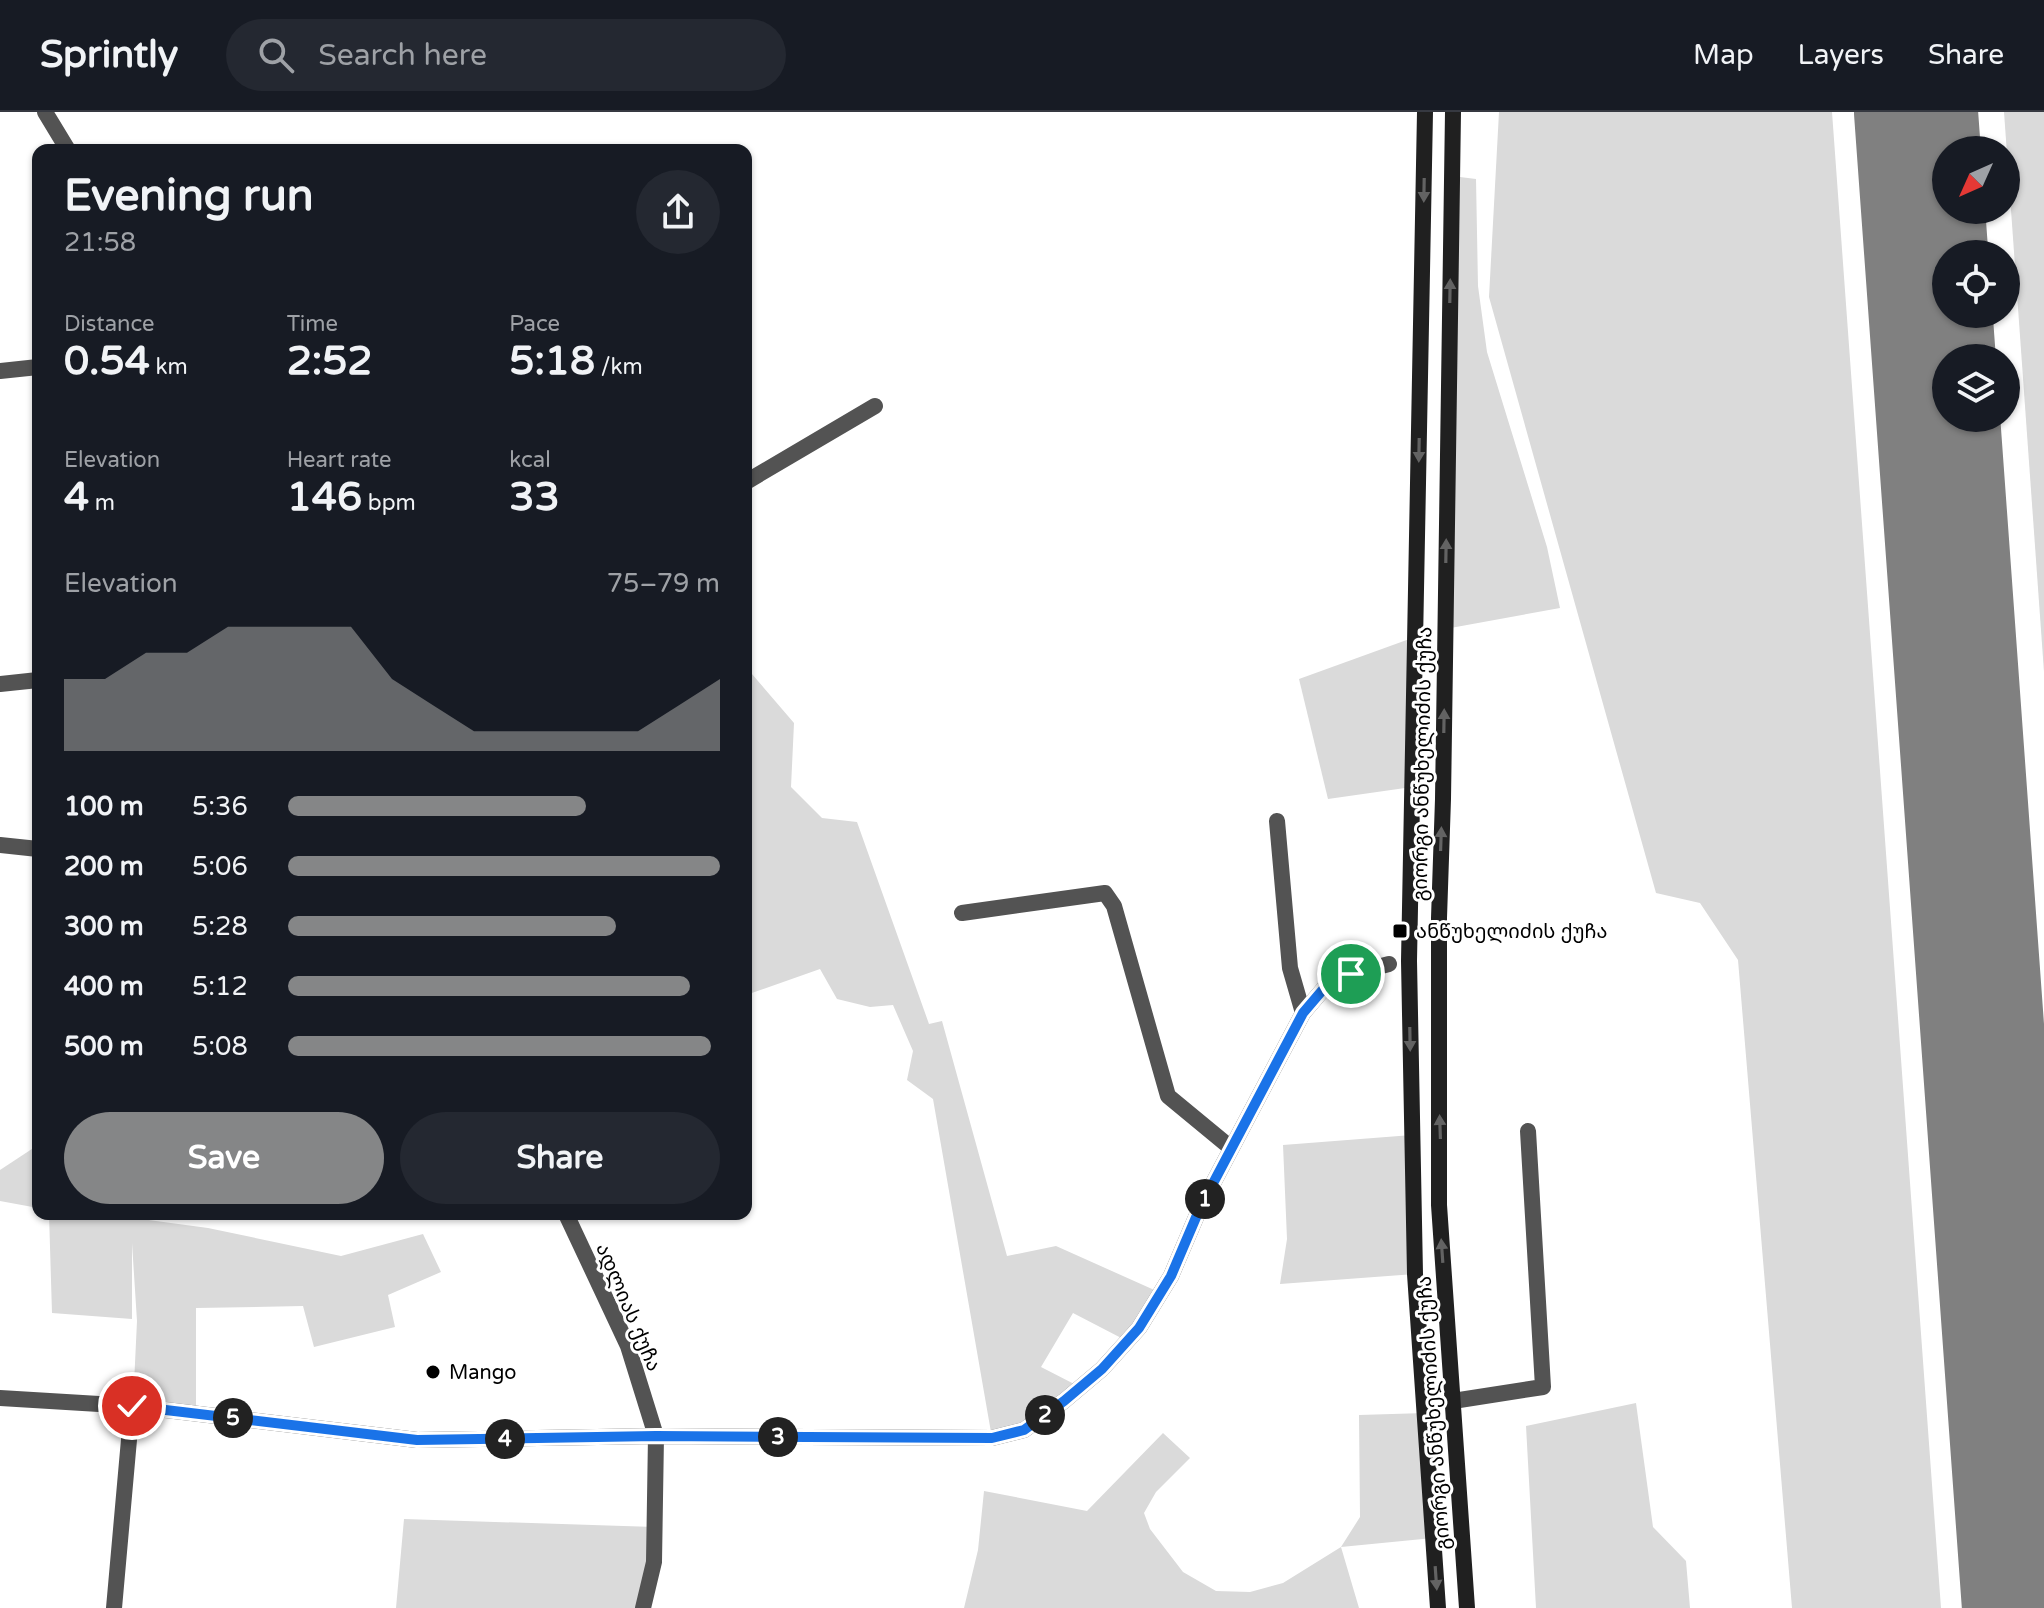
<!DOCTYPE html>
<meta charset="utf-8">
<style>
body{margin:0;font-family:"Varela Round","Noto Sans Georgian",sans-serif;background:#242831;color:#f1f3f6;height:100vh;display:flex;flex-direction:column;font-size:30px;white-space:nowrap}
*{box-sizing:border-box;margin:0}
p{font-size:26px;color:#9ea1a6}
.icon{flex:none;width:44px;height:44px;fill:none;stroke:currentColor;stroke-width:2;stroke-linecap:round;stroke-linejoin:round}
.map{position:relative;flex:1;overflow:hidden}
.drawer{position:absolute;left:32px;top:32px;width:720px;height:1076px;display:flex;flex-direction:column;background:#171b24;border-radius:16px;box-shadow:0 2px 6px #0004}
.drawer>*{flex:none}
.needle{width:52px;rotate:225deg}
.controls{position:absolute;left:1932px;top:24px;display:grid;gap:16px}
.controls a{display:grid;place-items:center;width:88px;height:88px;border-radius:50%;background:#171b24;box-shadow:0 2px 6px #0004;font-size:40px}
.pin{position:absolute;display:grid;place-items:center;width:68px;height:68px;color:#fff;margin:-34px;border:4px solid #fff;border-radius:50%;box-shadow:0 2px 8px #0007}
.km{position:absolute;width:40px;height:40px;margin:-20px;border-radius:50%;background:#222;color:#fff;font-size:22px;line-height:40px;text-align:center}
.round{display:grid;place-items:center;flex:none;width:84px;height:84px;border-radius:42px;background:#242831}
.headline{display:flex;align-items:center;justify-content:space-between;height:136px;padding:0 32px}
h1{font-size:44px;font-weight:700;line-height:60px}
.stats{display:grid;grid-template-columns:repeat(3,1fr);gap:12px;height:136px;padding:8px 32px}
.stats div{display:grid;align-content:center}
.stats b{font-size:40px;font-weight:700}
.stats small{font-size:22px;font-weight:400}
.stats p{font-size:22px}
.chart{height:224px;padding:16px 32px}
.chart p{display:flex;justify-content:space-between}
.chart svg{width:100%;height:144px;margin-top:8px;fill:#858687;opacity:.7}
.cta{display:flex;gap:16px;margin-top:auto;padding:16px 32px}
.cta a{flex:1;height:92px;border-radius:48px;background:#858687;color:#fff;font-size:32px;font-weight:700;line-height:92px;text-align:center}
.cta a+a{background:#242831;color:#f1f3f6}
ul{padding:0 32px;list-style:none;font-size:26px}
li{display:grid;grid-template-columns:128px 96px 1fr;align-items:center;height:60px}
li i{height:20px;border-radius:10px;background:#858687}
header{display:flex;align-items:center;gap:48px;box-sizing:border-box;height:112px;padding:0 40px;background:#171b24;border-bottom:2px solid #363941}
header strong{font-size:38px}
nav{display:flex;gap:44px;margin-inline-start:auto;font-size:28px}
.search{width:560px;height:72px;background:#242831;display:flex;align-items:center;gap:20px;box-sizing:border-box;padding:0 28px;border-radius:44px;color:#9ea1a6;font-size:30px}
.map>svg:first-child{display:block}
</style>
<header>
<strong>Sprintly</strong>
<div class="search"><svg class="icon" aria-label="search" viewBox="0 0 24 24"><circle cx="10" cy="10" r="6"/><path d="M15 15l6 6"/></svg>Search here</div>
<nav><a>Map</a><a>Layers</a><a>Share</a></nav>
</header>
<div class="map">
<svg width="2044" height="1496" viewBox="0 0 2044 1496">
<rect width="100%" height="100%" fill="#fff"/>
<!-- green -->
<g fill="#dadada">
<path d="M1499,0H1832L1941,1496H1792L1738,848L1700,791L1656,781L1489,185Z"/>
<path d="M2004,0H2044V560Z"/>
<path d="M1452,64L1476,67L1478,174L1487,240L1547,435L1560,496L1445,517Z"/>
<path d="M1415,525L1412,675L1328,687L1299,567Z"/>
<path d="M746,555L794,611L791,675L822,706L857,710L929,912L942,909L1007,1144L1056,1134L1161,1181L1127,1229L1073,1201L1041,1255L1080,1275L1064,1289L992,1326L933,987L907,968L913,939L893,893L870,895L837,887L820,857L746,883Z"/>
<path d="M1412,1023L1415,1162L1280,1172L1287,1127L1283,1033Z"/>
<path d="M38,1033V1096L0,1089V1058Z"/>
<path d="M49,1102H104L208,1116L341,1144L423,1122L441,1160L388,1183L395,1215L314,1235L303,1194L196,1196V1302L133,1293L137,1209L132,1131V1207L52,1201Z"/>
<path d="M1636,1291L1653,1415L1686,1449L1690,1496H1536L1526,1314Z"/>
<path d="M1425,1301L1433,1426L1341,1435L1359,1496H964L978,1438L984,1379L1087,1399L1163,1321L1190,1346L1156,1380L1144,1401L1150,1417L1183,1460L1216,1479L1250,1480L1283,1471L1341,1435L1360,1405L1359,1303Z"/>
<path d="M404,1407L655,1415L640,1496H396Z"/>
</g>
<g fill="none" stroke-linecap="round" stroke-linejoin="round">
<!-- runway -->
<path stroke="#808080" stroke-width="124" d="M1916,0L2024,1496"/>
<!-- street -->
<g stroke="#535353" stroke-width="16">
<path d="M45,0L68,38"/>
<path d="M0,259L38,255"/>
<path d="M746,370L875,294"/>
<path d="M0,572L38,568"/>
<path d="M1277,709L1290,856L1303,901"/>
<path d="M0,733L38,737"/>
<path d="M962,801L1105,781L1114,794L1168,984L1231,1036"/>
<path d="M566,1102L628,1234L656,1324L654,1450L643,1496"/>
<path d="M0,1286L132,1294L417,1328L656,1324L992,1326L1024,1318L1064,1289L1102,1257L1139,1216L1171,1164L1200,1096L1303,901L1326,874L1351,862L1389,852"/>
<path d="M1453,1289L1543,1275L1528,1019"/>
<path d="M114,1496L132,1294"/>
</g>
<!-- secondary -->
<g stroke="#202020" stroke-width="16">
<path d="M1425,0L1409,849L1415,1162L1438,1496"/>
<path d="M1453,0L1443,687L1439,806V1093L1467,1496"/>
</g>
</g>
<!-- one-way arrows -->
<defs><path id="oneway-solid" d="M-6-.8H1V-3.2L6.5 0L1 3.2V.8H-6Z" transform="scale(2)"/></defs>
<g fill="#636363">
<use href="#oneway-solid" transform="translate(1424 78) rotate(91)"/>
<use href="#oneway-solid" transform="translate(1450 179) rotate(-89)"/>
<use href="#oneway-solid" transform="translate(1419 338) rotate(91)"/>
<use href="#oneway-solid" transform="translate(1446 439) rotate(-89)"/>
<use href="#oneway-solid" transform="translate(1444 609) rotate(-89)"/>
<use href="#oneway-solid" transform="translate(1441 727) rotate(-88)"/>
<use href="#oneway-solid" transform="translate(1410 927) rotate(89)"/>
<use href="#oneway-solid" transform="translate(1440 1015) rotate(-92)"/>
<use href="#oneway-solid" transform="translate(1442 1139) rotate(-94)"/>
<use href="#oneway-solid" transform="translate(1436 1466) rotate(86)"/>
</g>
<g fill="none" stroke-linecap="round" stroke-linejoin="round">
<defs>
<path id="route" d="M132,1294L417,1328L656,1324L992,1326L1024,1318L1064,1289L1102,1257L1139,1216L1171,1164L1200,1096L1303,901L1326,874L1351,862"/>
</defs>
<!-- route casing -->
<use href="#route" stroke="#fff" stroke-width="16"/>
<!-- route -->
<use href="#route" stroke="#1a73e8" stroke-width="10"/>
</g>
<!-- markers -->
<g fill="#000" stroke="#fff" stroke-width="3">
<rect x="1392" y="811" width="16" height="16" rx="4"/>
<circle cx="433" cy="1260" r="8"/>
</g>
<g text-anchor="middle" stroke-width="6" stroke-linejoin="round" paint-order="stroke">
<!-- street labels -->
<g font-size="20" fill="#000" stroke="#fff">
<text transform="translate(1422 652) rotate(-89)" y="7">გიორგი ანწუხელიძის ქუჩა</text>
<text transform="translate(629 1195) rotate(67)" y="7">ადლიას ქუჩა</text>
<text transform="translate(1433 1301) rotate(-94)" y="7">გიორგი ანწუხელიძის ქუჩა</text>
</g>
<!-- poi labels -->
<g font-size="20" fill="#000" stroke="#fff" text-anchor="start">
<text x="1416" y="826">ანწუხელიძის ქუჩა</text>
<text x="449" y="1267">Mango</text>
</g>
</g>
</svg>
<div class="controls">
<a><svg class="needle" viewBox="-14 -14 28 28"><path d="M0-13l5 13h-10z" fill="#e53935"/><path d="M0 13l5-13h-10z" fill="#9ea1a6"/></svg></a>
<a><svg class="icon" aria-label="locate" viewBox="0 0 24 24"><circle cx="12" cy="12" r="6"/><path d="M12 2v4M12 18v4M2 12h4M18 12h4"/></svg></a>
<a><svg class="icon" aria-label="layers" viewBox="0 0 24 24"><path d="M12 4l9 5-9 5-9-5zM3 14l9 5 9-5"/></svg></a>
</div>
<div class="pin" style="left:1351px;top:862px;background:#1e9e55"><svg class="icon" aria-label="arrive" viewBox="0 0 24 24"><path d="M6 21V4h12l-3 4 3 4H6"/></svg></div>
<div class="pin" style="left:132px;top:1294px;background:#d93025"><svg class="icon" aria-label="check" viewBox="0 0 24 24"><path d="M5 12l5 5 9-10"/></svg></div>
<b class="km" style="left:1205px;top:1087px">1</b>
<b class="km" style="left:1045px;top:1303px">2</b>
<b class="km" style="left:778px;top:1325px">3</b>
<b class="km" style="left:505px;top:1327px">4</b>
<b class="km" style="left:233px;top:1306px">5</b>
<section class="drawer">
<div class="headline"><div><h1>Evening run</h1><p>21:58</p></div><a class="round"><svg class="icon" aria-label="share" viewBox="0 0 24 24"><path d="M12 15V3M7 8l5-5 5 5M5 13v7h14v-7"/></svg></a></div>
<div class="stats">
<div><p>Distance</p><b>0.54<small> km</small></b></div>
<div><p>Time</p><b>2:52</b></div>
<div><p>Pace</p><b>5:18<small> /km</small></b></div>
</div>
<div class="stats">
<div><p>Elevation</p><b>4<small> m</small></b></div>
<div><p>Heart rate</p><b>146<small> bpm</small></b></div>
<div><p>kcal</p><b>33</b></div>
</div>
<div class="chart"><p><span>Elevation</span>75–79 m</p>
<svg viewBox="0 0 160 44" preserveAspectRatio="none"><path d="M0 44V22L10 22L20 14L30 14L40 6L50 6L60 6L70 6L80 22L90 30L100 38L110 38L120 38L130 38L140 38L150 30L160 22V44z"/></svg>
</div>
<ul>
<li><b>100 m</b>5:36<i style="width:69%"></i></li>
<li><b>200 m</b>5:06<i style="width:100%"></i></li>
<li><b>300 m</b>5:28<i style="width:76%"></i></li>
<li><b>400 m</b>5:12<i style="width:93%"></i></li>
<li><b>500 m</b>5:08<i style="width:98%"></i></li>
</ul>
<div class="cta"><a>Save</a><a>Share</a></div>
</section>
</div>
